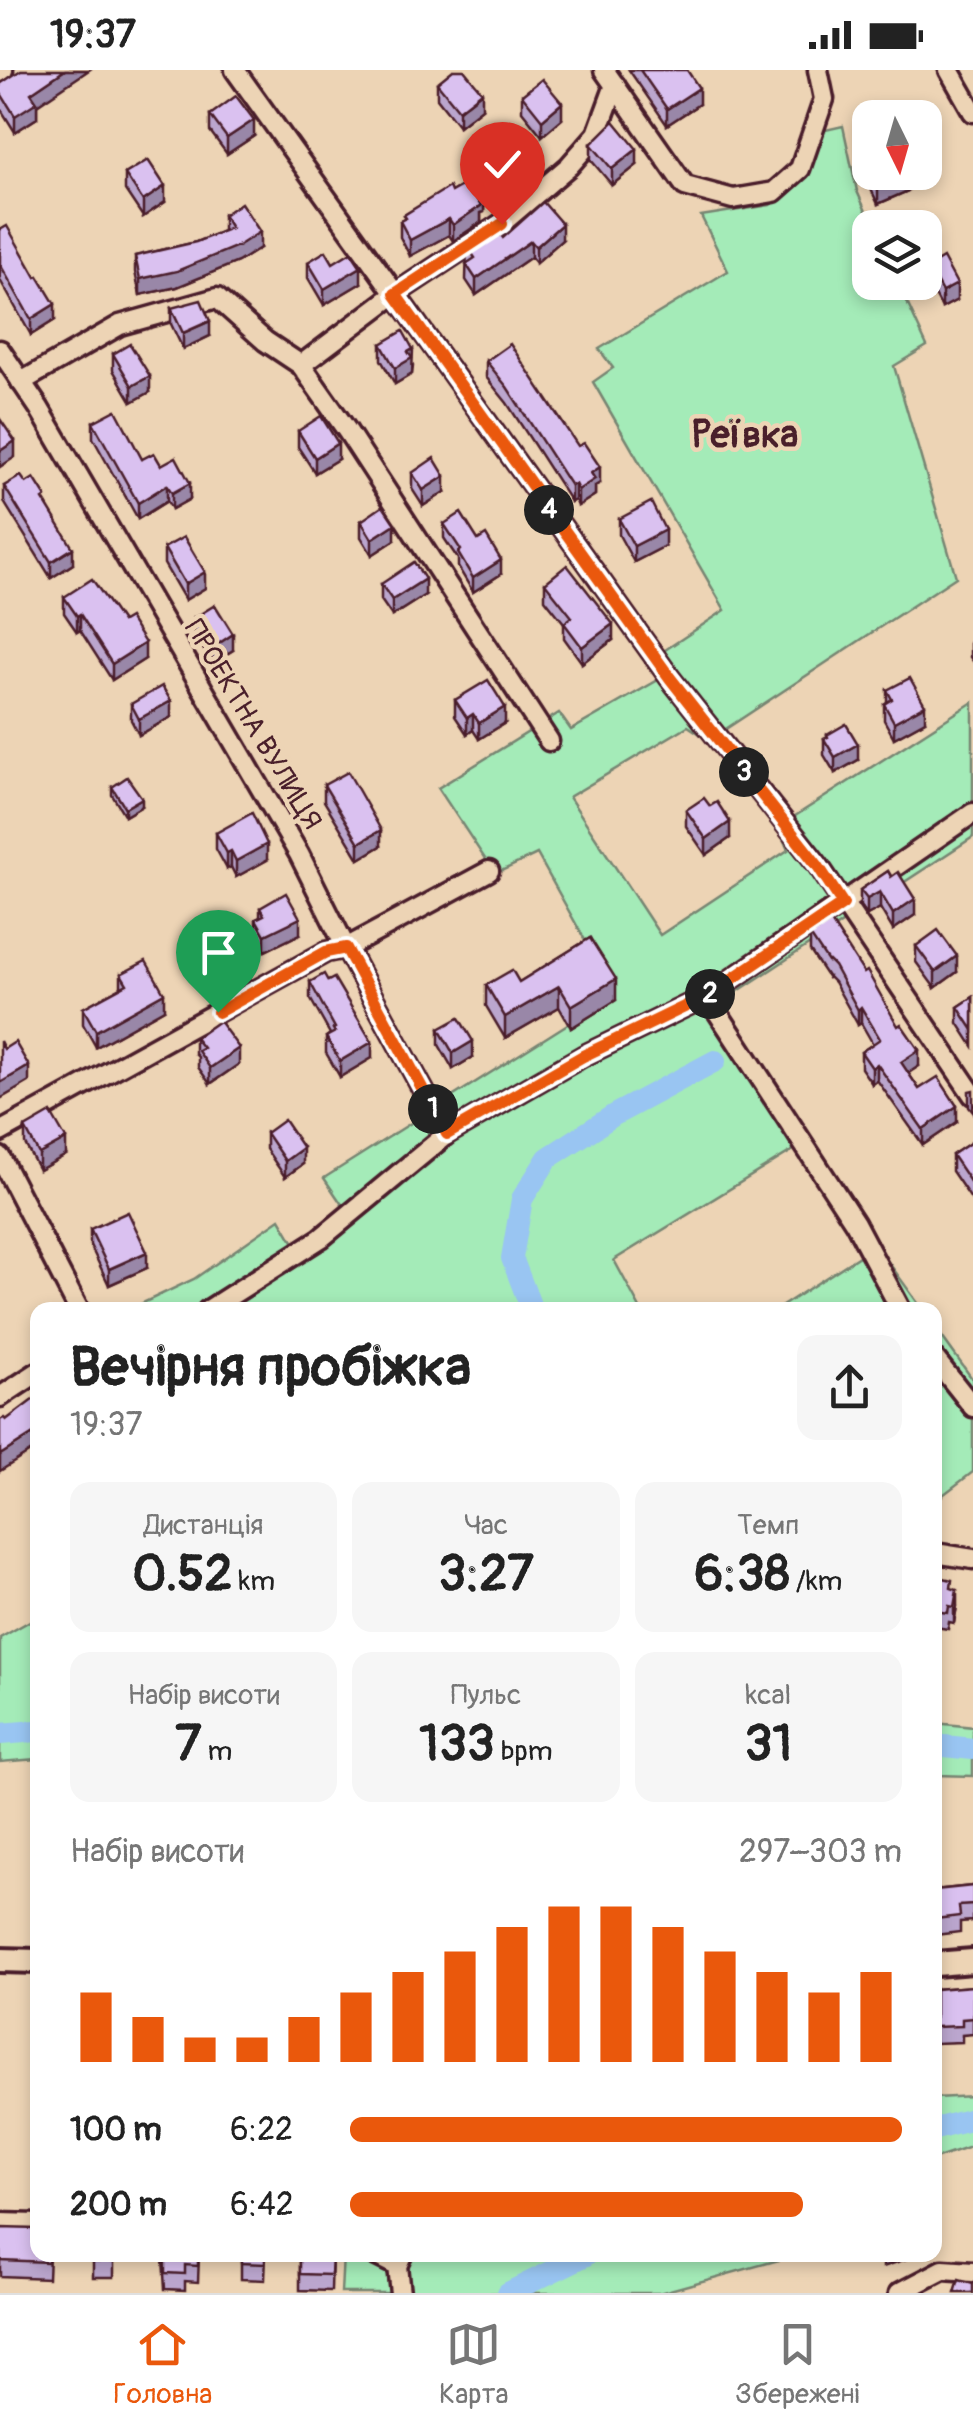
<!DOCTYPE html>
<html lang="uk">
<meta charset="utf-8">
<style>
body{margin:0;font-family:Pangolin,sans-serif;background:#f6f6f6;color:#222;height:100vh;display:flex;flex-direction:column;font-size:38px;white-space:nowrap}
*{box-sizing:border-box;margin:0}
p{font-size:32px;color:#767676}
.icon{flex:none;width:55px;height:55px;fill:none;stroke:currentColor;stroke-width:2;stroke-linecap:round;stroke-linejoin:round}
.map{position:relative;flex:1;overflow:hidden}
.details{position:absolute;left:30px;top:1232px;width:912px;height:960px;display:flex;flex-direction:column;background:#fff;border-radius:20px;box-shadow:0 5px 15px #0003}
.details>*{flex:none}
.needle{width:65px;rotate:175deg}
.controls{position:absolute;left:852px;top:30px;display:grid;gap:20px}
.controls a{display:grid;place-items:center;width:90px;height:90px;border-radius:20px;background:#fff;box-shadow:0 5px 15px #0003;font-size:50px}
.pin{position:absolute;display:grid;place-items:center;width:85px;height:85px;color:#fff;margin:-102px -42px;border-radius:50% 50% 50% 0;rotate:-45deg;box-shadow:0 0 10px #0007}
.pin .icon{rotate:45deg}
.km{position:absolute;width:50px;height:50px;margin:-25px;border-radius:50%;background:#222;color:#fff;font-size:28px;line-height:50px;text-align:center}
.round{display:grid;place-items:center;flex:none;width:105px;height:105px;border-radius:20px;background:#f6f6f6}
.headline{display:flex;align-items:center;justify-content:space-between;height:170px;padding:0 40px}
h1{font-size:55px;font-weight:800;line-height:75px}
.stats{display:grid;grid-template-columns:repeat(3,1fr);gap:15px;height:170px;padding:10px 40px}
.stats div{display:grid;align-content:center;border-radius:20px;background:#f6f6f6;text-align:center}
.stats b{font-size:50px;font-weight:800}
.stats small{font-size:28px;font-weight:400}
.stats p{font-size:28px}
.chart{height:280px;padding:20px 40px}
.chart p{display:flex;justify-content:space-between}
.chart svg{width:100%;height:180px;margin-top:10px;stroke:#ea580c;stroke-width:6}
ul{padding:0 40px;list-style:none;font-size:32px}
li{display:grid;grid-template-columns:160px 120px 1fr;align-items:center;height:75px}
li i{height:25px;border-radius:12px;background:#ea580c}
.status{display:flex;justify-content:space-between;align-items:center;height:70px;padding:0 50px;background:#fff;direction:ltr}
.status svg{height:28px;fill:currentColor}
.dock{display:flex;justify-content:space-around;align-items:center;height:140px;border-top:2px solid #e0e0e0;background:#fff;font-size:28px;color:#767676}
.dock a{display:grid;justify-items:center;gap:5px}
.dock .current{color:#ea580c}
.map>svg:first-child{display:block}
</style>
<div class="status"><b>19:37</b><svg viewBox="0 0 49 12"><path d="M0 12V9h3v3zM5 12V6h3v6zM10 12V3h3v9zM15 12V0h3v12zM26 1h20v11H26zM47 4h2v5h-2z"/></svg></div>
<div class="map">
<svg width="973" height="2223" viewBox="0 0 973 2223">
<rect width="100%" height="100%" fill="#edd4b5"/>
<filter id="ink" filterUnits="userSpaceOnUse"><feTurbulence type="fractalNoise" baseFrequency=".01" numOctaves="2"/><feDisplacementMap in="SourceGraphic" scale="20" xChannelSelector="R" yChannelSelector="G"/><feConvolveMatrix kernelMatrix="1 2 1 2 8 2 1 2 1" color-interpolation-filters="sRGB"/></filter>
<g filter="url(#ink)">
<!-- green -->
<g fill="#a4ebb8" stroke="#778572" stroke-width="2.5">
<path d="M843,56L857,121L873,157L870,158V212L898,213L927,276L894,296L956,507L709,670L688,656L569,727L660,865L788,780L778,757L973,632V767L723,931L808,1071L614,1190L641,1240H128L194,1209L280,1149L294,1173L345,1139L324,1108L615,924L537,784L495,804L438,718L559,643L571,660L658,610L647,592L725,540L593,312L613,298L599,279L728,201L701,146L770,135L801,112L821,61Z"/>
<path d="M876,1175L923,1240H776Z"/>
<path d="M935,1257L973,1310V1402L935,1431Z"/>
<path d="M37,1547V1689L0,1692V1568Z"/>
<path d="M935,1653L973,1657V1706L935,1705Z"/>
<path d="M973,2026V2076L935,2089V2028Z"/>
<path d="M343,2185H797L659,2223H341Z"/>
</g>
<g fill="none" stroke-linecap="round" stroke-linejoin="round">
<!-- canal -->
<g stroke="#99c5f2" stroke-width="22">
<path d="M532,1240L512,1188L522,1129L548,1088L614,1045L715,991"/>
<path d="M0,1664L38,1661"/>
<path d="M935,1675L973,1679"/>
<path d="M935,2059L973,2049"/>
<path d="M508,2223L586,2185"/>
</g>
<defs>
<g id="minor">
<path d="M235,0L670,608L818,795L973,1025"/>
<path d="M604,0L685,116L733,129L774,122L800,99L824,29L818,0"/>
<path d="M949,0L973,42"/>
<path d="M0,2L3,0"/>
<path d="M0,280L39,338L299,784L346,878L447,1064"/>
<path d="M301,295L395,224L501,154L569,96L597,64L615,15"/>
<path d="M21,312L120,255L217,228L265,271L301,295L348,362L549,671"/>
<path d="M707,926L855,1153L901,1240"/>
<path d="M0,1062L326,882L346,878L489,801"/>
<path d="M0,1087L79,1240"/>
<path d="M208,1240L321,1168L447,1064L583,986L707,926L973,743"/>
<path d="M935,1289L973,1337"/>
<path d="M0,1327L38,1302"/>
<path d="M935,1483L973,1489"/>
<path d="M0,2153L38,2154"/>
<path d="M375,2185L397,2196"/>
<path d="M400,2223L397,2196L402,2185"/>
<path d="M899,2223L943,2200L973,2202"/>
</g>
<g id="tertiary">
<path d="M0,1890L38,1891"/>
<path d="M935,1894L973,1891"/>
</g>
</defs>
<!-- minor casing -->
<use href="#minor" stroke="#4a1f2b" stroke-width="25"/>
<!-- tertiary casing -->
<use href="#tertiary" stroke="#4a1f2b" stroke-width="30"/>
<!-- minor -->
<use href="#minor" stroke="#edd4b5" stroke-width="18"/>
<!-- tertiary -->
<use href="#tertiary" stroke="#edd4b5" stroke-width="22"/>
</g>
<!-- wall -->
<g fill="#bba6ce" stroke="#4a1f2b" stroke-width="2.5">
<path d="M629,0H687L699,34L667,55Z"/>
<path d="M437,13L482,38L459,56L437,28Z"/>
<path d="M0,14L37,35V48L15,62L0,38Z"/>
<path d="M522,25L562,49L542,66L522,41Z"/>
<path d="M210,45L254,66L227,84L210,61Z"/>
<path d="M591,74L637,95L612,115L591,90Z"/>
<path d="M485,98L520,109L484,137V142L481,143V152L453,171L449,165L410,186L400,167V151L404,149V145L451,122L485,102Z"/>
<path d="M869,99L870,102H908V121L878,134L869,115Z"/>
<path d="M125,104L165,132L143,147L125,120Z"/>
<path d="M223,145L260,178L238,192L177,217L140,225L135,202V186L196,172L223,161Z"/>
<path d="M0,160L55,250L31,265L0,210Z"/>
<path d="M503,168L562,170L536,193L531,187L476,225L466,210L467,176Z"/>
<path d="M308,192L333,193L361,213L324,235L308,208Z"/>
<path d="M928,197L957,230L942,238L928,212Z"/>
<path d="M171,238L210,266L183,279L171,254Z"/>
<path d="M381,274L413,295L412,304L395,314L381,290Z"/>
<path d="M113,284L150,322L132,332L113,300Z"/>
<path d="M486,291L600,413L595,416V425L578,436L575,430L571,432L507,333L486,307Z"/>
<path d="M93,352L142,389L161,395L190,429L172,439L167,431L138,449L93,368Z"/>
<path d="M298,361L338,389L315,403L298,377Z"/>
<path d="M412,403L445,422L423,436L412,419Z"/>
<path d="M26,413L46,434L73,494L51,508L4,432V416Z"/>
<path d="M619,449L665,476L634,492L619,465Z"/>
<path d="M361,451L395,470L372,485L361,467Z"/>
<path d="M444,454L501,504L473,522L458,497V489L444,468Z"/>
<path d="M164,478L205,518L185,530L164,494Z"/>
<path d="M545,513L613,570L582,593L564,568V553L545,529Z"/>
<path d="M381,514L425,525L392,546L381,530Z"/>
<path d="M64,527L145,589L112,610L80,560L77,562L64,543Z"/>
<path d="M194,548L233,580L212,593L194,564Z"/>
<path d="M973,569V591L970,587V571Z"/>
<path d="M887,620L925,651L894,668L884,650V634L887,632Z"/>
<path d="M455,630L505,653L479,669L473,660L467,664L455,646Z"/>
<path d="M131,634L171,647L139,665L131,650Z"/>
<path d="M827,665L858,690L835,703L824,685V669L827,668Z"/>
<path d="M324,715L381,776L359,789L324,731Z"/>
<path d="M112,717L142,736L125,746L112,725Z"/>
<path d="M710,736L730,768L706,785L686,756V740Z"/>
<path d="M216,763L267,790L236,807L231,797L227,799L216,779Z"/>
<path d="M888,801L915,845L893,860L880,838L867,845L860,836V820Z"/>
<path d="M260,838L300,864L265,881L256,865V849L260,847Z"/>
<path d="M810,865L919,996L908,1003L919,1019L957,1052L923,1075L877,1010L872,1014L861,998V982L873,974L861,953L858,955L834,912L829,907L828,908L810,881Z"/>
<path d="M590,868L616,930L571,958L559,937L505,968L486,936V915L519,912Z"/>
<path d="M916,876L957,902L935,918L916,892Z"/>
<path d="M186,878L225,884L226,903L201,918L186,894Z"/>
<path d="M121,904L164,939L96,977L83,954V938L121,917Z"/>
<path d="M310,912L372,988L340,1007L326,983V967L330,964L310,928Z"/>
<path d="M973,927V976L958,953V937Z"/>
<path d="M439,959L473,987L453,999L439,975Z"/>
<path d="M195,968L239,994L210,1014L198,997V987L195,984Z"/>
<path d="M973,1020V1042L969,1037V1021Z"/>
<path d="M25,1058L66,1085L39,1100L25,1074Z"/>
<path d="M266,1063L303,1094L285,1107L266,1079Z"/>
<path d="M973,1071V1132L952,1101V1085Z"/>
<path d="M90,1159L147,1198L109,1215L90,1175Z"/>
<path d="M935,1506L952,1519L957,1536L954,1553L949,1552L948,1559L935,1557Z"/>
<path d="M973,1816V1851L960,1852V1862L935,1865V1820Z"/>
<path d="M38,1909V1955L37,1948H34V1932Z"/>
<path d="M973,1916V1964L962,1965V1972L935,1973V1919Z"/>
<path d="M0,2158L49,2185L48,2208L0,2206Z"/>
<rect x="93" y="2185" width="21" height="22"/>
<path d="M199,2185L198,2212L185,2211V2220L165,2219L163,2188Z"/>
<path d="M241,2185H266L265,2210L241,2209Z"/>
<path d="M300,2185H332L331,2221L300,2220Z"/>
</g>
<!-- shaded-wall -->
<g fill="#9987a8" stroke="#4a1f2b" stroke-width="2.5">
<path d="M65,0H89L37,35V48L15,62V46L31,23Z"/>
<path d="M699,18V34L667,55V39Z"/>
<path d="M482,22V38L459,56V40Z"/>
<path d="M562,33V49L542,66V50Z"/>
<path d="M254,50V66L227,84V68Z"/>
<path d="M637,79V95L612,115V99Z"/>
<path d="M520,93V109L484,137V142L481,143V152L453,171V155L482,123Z"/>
<path d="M908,105V121L878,134V119Z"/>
<path d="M165,116V132L143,147V131Z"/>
<path d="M449,149V165L410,186V170Z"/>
<path d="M562,154V170L536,193V177Z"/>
<path d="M260,162V178L238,192L177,217L140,225V209Z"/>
<path d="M531,171V187L476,225V209Z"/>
<path d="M361,197V213L324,235V219Z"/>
<path d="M957,214V230L942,238V222Z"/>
<path d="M55,234V250L31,265V249Z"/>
<path d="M210,251V266L183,279V263Z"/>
<path d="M413,279L412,304L395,314V298L408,282Z"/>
<path d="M150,306V322L132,332V316Z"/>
<path d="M15,371V387L0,397V381Z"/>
<path d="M338,373V389L315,403V388Z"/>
<path d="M600,397V413L595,416V425L578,436V420L591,403Z"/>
<path d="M445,406V422L423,436V420Z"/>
<path d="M190,413V429L172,439V423Z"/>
<path d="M575,414V430L571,432V416Z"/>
<path d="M167,415V431L138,449V433Z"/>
<path d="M395,454V470L372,485V469Z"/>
<path d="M665,460V476L634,492V476Z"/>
<path d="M73,478V494L51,508V492Z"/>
<path d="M501,490V504L473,522V508Z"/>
<path d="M205,502V518L185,530V514Z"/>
<path d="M425,509V525L392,546V530Z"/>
<path d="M80,544V560L77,562V546Z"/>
<path d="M613,554V570L582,593V577Z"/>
<path d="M233,564V580L212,593V578Z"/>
<path d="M145,573V589L112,610V594Z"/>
<path d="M171,631V647L139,665V649Z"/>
<path d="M925,635V651L894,668V652Z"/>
<path d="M505,637V653L479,669V653Z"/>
<path d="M473,644V660L467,664V648Z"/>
<path d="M858,674V690L835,703V687Z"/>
<path d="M142,728V736L125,746V738Z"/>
<path d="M730,752V768L706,785V769Z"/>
<path d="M381,760V776L359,789V773Z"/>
<path d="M267,774V790L236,807V791Z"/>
<path d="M231,781V797L227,799V783Z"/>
<path d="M880,822V838L867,845V829Z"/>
<path d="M915,829V845L893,860V844Z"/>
<path d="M300,848V864L265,881V865Z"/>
<path d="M225,874L226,903L201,918V902L221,877Z"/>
<path d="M957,886V902L935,918V902Z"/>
<path d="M616,909V930L571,958V936Z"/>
<path d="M559,916V937L505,968V947Z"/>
<path d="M164,923V939L96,977V961Z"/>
<path d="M861,937V953L858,955V940Z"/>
<path d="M473,971V987L453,999V983Z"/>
<path d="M372,972V988L340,1007V991Z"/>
<path d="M239,978V994L210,1014V998Z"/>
<path d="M919,980V996L901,1008V992Z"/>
<path d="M877,994V1010L872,1014V998Z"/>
<path d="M29,996V1012L0,1029V1013Z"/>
<path d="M957,1036V1052L923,1075V1059Z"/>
<path d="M66,1069V1085L39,1100V1084Z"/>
<path d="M303,1078V1094L285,1107V1091Z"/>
<path d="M147,1182V1198L109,1215V1199Z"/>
<path d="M38,1361V1377L0,1401V1385Z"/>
<path d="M957,1520V1536L954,1553V1537Z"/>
<path d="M883,2185H918L883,2197Z"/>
</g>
<!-- building -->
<g fill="#dac1f0" stroke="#4a1f2b" stroke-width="2.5">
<path d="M21,0H65L31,23L37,32L15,46L0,22V14Z"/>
<path d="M453,0H464L482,22L459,40L437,13Z"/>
<path d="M640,0H687L699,18L667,39Z"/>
<path d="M542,9L562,33L542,50L522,25Z"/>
<path d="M236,26L254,50L227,68L210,45Z"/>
<path d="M614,51L637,79L612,99L591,74Z"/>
<path d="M509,79L520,93L482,123L484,126L477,130L481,136L453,155L449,149L410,170L400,151L406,148L404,145L449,117L451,122L488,101L485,98Z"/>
<path d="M148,90L165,116L143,131L125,104Z"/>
<path d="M871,102H908V105L878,119Z"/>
<path d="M543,132L562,154L536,177L531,171L476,209L466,194L475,188L467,176L495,157L503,168Z"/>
<path d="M241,133L260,162L238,176L177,201L140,209L135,186L196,172L231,158L223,145Z"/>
<path d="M7,156L36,207L38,206L55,234L31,249L0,194V160Z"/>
<path d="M326,181L333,193L351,182L361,197L324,219L308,192Z"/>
<path d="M943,188L957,214L942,222L928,197Z"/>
<path d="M201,230L210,251L183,263L171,238Z"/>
<path d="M403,261L413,279L408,282L412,288L395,298L381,274Z"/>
<path d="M130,274L150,306L132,316L113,284Z"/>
<path d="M510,274L578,376L584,373L600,397L591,403L595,409L578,420L575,414L571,416L507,317L486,291Z"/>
<path d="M116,340L142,389L154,383L161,395L176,387L190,413L172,423L167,415L138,433L93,352Z"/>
<path d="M321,346L338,373L315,388L298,361Z"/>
<path d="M0,349L15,371L0,381Z"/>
<path d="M434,388L445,406L423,420L412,403Z"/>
<path d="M21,406L26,413L34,408L46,427L43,429L73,478L51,492L4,416Z"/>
<path d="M651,432L665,460L634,476L619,449Z"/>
<path d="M383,436L395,454L372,469L361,451Z"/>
<path d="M461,443L478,470L486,465L501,490L473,508L458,483L461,480L444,454Z"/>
<path d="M184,467L205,502L185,514L164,478Z"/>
<path d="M414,492L425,509L392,530L381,514Z"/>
<path d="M567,495L613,554L582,577L564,553L572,547L545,513Z"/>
<path d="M92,509L122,552L129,548L145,573L112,594L80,544L77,546L64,527Z"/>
<path d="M215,535L233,564L212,578L194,548Z"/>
<path d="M910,608L925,635L894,652L884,634L892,629L887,620Z"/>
<path d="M488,610L505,637L479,653L473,644L467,648L455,630Z"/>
<path d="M162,616L171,631L139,649L131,634Z"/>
<path d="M846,654L858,674L835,687L824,669L828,667L827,665Z"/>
<path d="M348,702L381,760L359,773L324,715Z"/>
<path d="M127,707L142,728L125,738L112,717Z"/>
<path d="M704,728L710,736L717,732L730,752L706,769L686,740Z"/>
<path d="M252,743L267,774L236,791L231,781L227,783L216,763Z"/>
<path d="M888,801L891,807L898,802L915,829L893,844L880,822L867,829L860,820Z"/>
<path d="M286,823L300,848L265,865L256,849L264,845L260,838Z"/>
<path d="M831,852L864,903L867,901L898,956L901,954L919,980L901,992L919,1019L938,1007L957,1036L923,1059L877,994L872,998L861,982L880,969L861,937L858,940L834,896L829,891L828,892L810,865Z"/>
<path d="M216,859L225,874L221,877L226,887L201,902L186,878Z"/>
<path d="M938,860L957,886L935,902L916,876Z"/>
<path d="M590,868L616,909L571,936L559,916L505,947L486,915L512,900L519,912Z"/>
<path d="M146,891L164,923L96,961L83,938L127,914L121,904Z"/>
<path d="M324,904L328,911L334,908L372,972L340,991L326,967L335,962L333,959L335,958L310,912Z"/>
<path d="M973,927V960L958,937Z"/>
<path d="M459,948L473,971L453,983L439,959Z"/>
<path d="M219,951L239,978L210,998L198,981L203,978L195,968Z"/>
<path d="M0,971L4,979L15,972L29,996L0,1013Z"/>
<path d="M51,1043L66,1069L39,1084L25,1058Z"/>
<path d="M284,1050L303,1078L285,1091L266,1063Z"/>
<path d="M973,1071V1116L952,1085Z"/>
<path d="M128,1142L147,1182L109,1199L90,1159Z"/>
<path d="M38,1326V1361L0,1385V1350L4,1348L6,1350Z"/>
<path d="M935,1506L952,1510L951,1518L957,1520L954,1537L949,1536L948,1543L935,1541Z"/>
<path d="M973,1816V1835L959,1836L960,1846L935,1849V1820Z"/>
<path d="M35,1909H38V1939L37,1932H34Z"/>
<path d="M973,1916V1948L962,1949V1956L935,1957V1919Z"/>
<path d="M0,2158L38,2159V2185H49L48,2192L0,2190Z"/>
<rect x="93" y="2185" width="21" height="6"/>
<path d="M163,2185H198V2196L185,2195V2204L165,2203V2188H163Z"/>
<path d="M241,2185H265V2194L241,2193Z"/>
<path d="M300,2185H332L331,2205L300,2204Z"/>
<path d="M959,2210L973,2214V2223H955Z"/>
</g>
</g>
<g fill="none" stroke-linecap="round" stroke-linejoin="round" filter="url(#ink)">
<defs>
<path id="route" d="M218,942L326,882L346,878L447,1064L583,986L707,926L843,834L818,796L670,608L395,224L502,154"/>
</defs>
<!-- route casing -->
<use href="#route" stroke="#fff" stroke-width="20"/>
<!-- route -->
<use href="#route" stroke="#ea580c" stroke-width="12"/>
</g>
<g text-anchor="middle" stroke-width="9" stroke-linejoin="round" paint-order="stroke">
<!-- street labels -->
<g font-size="28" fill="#4a1f2b" stroke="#edd4b5">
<text transform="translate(254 654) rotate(59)" y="10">ПРОЕКТНА ВУЛИЦЯ</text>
</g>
<!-- district labels -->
<g font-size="38" font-weight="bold" fill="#4a1f2b" stroke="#edd4b5">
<text x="745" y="377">Реївка</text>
</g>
</g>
</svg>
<div class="controls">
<a><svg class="needle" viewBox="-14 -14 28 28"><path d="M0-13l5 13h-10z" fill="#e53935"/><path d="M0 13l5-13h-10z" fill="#767676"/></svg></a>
<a><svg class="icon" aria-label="layers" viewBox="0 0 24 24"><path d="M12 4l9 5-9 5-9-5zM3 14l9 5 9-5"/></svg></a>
</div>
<div class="pin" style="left:218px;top:942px;background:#1e9e55"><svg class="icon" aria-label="arrive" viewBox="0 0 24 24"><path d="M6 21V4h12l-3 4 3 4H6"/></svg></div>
<div class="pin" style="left:502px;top:154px;background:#d93025"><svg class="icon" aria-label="check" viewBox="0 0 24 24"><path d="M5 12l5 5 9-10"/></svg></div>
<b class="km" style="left:433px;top:1039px">1</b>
<b class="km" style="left:710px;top:924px">2</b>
<b class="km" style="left:744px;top:702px">3</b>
<b class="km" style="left:549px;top:440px">4</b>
<section class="details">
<div class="headline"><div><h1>Вечірня пробіжка</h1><p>19:37</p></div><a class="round"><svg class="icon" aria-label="share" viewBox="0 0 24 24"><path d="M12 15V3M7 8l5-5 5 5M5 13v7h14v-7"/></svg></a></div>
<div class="stats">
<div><p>Дистанція</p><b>0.52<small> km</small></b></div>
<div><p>Час</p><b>3:27</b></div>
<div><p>Темп</p><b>6:38<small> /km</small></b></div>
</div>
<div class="stats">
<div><p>Набір висоти</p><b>7<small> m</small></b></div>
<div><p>Пульс</p><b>133<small> bpm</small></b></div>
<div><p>kcal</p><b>31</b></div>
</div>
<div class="chart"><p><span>Набір висоти</span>297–303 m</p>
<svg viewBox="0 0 160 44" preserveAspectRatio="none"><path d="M5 44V27M15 44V33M25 44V38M35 44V38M45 44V33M55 44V27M65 44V22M75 44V17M85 44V11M95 44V6M105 44V6M115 44V11M125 44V17M135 44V22M145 44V27M155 44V22"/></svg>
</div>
<ul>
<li><b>100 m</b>6:22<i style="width:100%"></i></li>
<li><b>200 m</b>6:42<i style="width:82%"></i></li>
</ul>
</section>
</div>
<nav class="dock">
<a class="current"><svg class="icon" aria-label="home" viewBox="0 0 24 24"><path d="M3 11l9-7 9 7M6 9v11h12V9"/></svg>Головна</a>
<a><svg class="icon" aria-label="map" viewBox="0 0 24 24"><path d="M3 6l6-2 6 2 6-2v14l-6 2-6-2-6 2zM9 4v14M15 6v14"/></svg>Карта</a>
<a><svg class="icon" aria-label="saved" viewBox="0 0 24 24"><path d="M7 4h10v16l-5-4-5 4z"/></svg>Збережені</a>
</nav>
